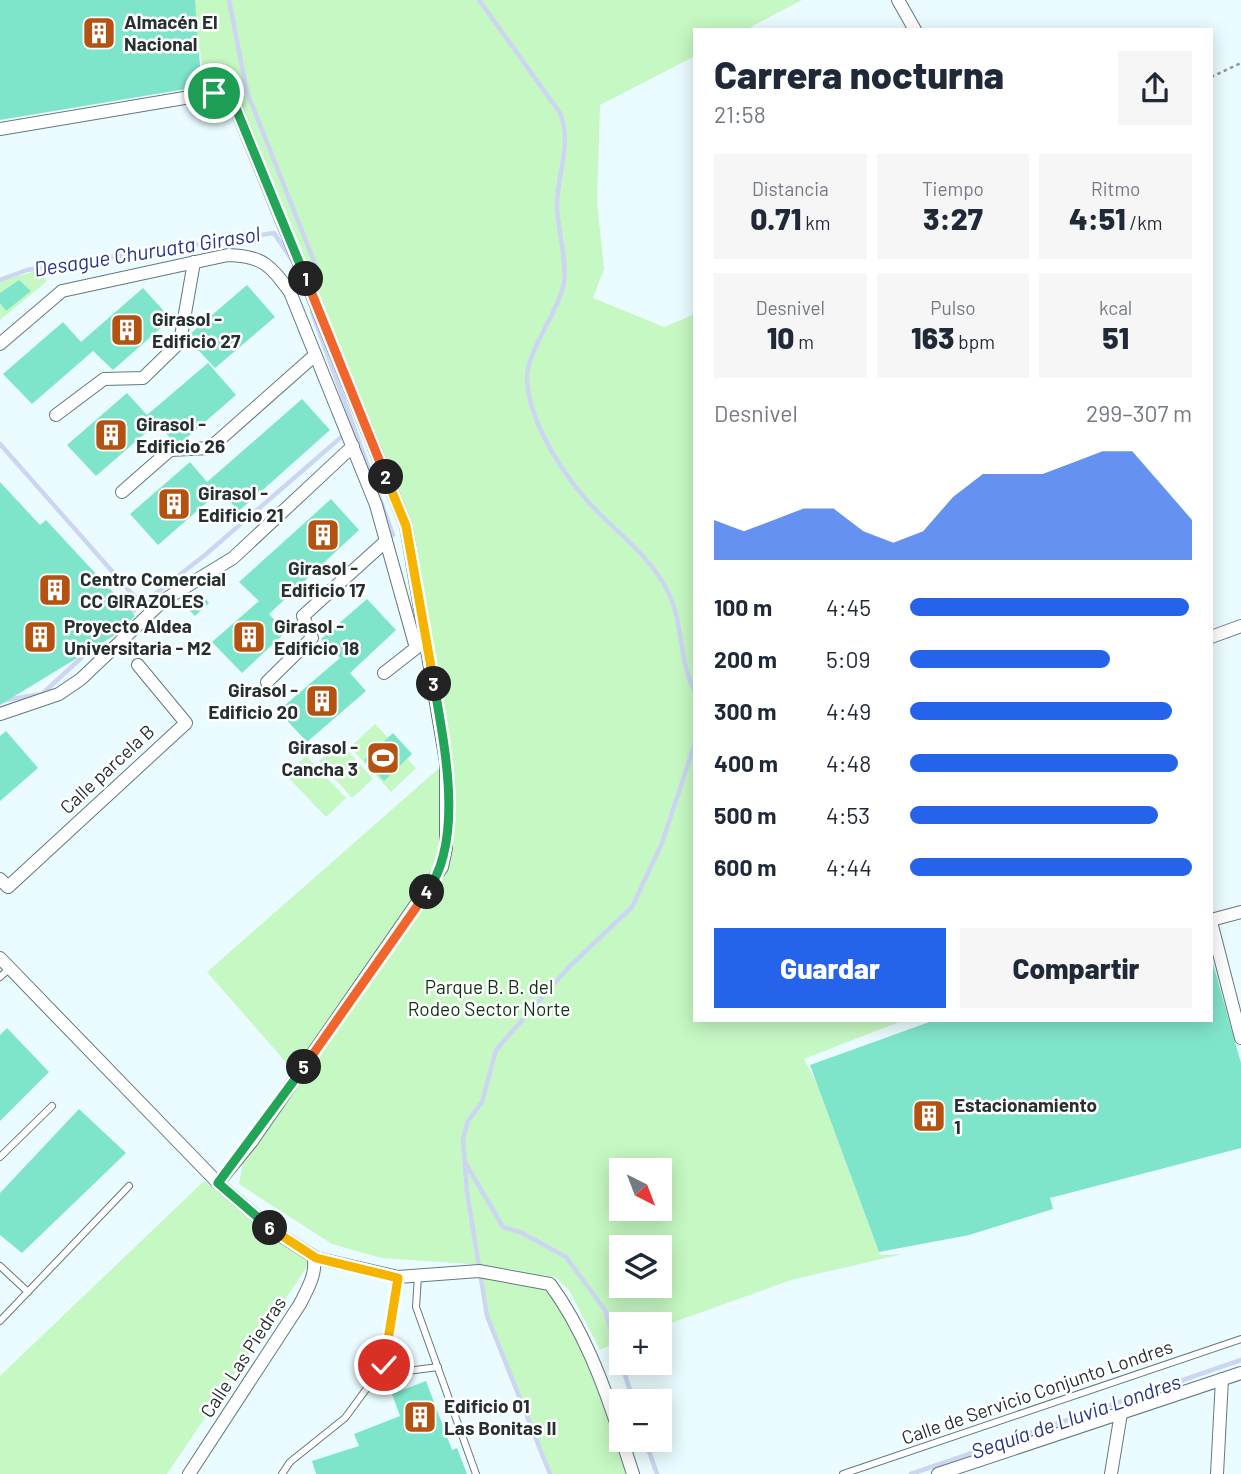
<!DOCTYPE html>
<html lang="es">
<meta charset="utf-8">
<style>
body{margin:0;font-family:Barlow,sans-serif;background:#f6f6f7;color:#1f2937;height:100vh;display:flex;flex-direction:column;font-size:26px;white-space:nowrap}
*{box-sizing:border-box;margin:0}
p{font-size:23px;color:#747a83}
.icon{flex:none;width:38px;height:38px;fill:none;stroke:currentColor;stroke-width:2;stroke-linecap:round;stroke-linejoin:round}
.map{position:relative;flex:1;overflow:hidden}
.sheet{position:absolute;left:693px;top:28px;width:520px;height:994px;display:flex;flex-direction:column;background:#fff;border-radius:0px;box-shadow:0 4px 18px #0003}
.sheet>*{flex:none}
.needle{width:46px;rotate:138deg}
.tools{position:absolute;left:609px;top:1158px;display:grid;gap:14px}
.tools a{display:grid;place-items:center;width:63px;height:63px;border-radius:0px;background:#fff;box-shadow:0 4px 18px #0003;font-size:35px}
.pin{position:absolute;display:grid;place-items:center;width:60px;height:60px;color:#fff;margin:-30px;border:4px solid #fff;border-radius:50%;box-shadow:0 2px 7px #0007}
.km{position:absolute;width:35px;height:35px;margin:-18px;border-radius:50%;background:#222;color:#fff;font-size:19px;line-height:35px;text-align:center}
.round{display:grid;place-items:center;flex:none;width:74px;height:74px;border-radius:0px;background:#f6f6f7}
.overview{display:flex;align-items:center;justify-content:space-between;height:119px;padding:0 21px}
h1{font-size:38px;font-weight:800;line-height:52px}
.figures{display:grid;grid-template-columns:repeat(3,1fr);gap:10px;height:119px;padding:7px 21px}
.figures div{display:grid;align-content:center;border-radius:0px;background:#f6f6f7;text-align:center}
.figures b{font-size:30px;font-weight:800}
.figures small{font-size:19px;font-weight:400}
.figures p{font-size:19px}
.chart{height:196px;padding:14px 21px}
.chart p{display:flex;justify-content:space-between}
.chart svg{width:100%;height:126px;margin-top:7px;fill:#2563eb;opacity:.7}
.cta{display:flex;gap:14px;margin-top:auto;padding:14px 21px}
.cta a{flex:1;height:80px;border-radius:0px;background:#2563eb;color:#fff;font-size:28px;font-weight:800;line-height:80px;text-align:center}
.cta a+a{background:#f6f6f7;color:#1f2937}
ul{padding:0 21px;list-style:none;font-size:23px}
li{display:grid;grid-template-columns:112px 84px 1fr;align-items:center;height:52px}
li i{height:18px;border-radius:9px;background:#2563eb}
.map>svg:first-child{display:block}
</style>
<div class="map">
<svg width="1241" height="1474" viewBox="0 0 1241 1474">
<rect width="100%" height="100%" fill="#eafcff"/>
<!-- green -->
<g fill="#c6f8c3" fill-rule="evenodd">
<path d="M192,0H802L745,30H695V56L600,105L597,202L604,269L593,298L664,327L695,314V1020H904L804,1059L818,1086L880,1255L903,1254L791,1280L660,1327L621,1325V1340L600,1350L569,1290L555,1277L484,1265L381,1258L332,1244L239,1184L245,1151L298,1076L207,972L446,762L431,663L397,518L251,144L203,70ZM621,1171H660V1209H621ZM621,1248H660V1286H621Z"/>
<path d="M39,270L47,281L0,320V281Z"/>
<path d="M375,724L416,768L391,792L350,747Z"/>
<path d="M340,742L373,779L352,798L319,761Z"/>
<path d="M306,756L346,798L326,817L286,775Z"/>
<path d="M204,1181L311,1261L167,1474H0V1376Z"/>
<path d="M482,1274L549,1286L582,1345L631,1474H552L489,1317Z"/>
</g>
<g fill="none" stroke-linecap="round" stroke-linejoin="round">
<!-- stream -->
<g stroke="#ccd6f3" stroke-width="4.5">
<path d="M229,0L247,92L317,269L311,284"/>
<path d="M479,0L560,113C573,145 556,175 557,208C558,231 567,259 564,282C560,309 528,350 527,376C527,415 555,461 579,491C606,526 646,549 667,590C684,622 678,660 695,692"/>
<path d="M0,280L27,270L274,233L292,260"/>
<path d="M312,312L393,535"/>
<path d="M0,444L141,604"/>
<path d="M127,616L205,555L346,433"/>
<path d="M0,701L42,694L92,648"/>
<path d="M466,1164L503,1227L520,1232L566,1257L605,1310L621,1363"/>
<path d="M621,1363L634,1402"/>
<path d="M645,1440L657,1474"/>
<path d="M550,1474L487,1316L467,1192L463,1139L468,1121L482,1102L496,1050L568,968L632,907L662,843L695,743"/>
<path d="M911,1474L1241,1360"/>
</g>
</g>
<!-- building -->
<g fill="#7fe5ca">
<path d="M0,0H195L200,66L216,84L0,120Z"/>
<path d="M19,280L31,291L6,311L0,303V293Z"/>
<path d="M247,285L275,317L215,368L189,340L190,334Z"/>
<path d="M143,288L171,319L113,370L93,351L32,404L3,374L63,322L81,342Z"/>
<path d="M208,363L236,395L183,441H173L157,423L96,476L67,445L127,393L147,415Z"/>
<path d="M302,399L330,430L239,511L220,491L158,545L130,514L190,462L207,482Z"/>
<path d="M0,482L40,525L46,520L135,616L115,635L0,705Z"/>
<path d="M331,499L359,530L269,614L286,632L242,673L212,642L259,601L239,582Z"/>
<path d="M201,593L209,603L195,616L186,607Z"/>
<path d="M367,599L396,630L350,673L366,691L307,742L278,711L340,658L321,639Z"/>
<path d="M6,731L38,768L0,801V736Z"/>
<path d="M393,733L412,754L384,781L364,760Z"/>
<path d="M1212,960L1241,1063V1148L1050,1198L1053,1209L969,1235L879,1252L810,1065L935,1020H1211Z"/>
<path d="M7,1028L49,1072L0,1121V1035Z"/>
<path d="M79,1109L126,1153L22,1253L0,1235V1193Z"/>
<path d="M426,1381L452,1450L457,1448L467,1474H316L312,1461L359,1446L354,1434L400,1416L392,1394Z"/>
</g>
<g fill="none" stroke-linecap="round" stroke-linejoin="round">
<defs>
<g id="lane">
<path d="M0,977L10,968"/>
<path d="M0,1157L52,1106"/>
<path d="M0,1266L28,1292"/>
<path d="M418,1276L416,1307L476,1474"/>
<path d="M0,1321L129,1186"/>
<path d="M377,1375L438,1367"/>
<path d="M282,1474L290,1462L345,1418L384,1365L398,1278"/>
<path d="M843,1474L1241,1339"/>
</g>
<g id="street">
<path d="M898,0L915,30"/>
<path d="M0,129L214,93L226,96L235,106L406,526L446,762V848L442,867L252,1141L218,1183"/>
<path d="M0,344L62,291L228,255C263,256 270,265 290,292L376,505L416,648L384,673"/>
<path d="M56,415L104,379L143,378L180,342L194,262"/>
<path d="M122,492L170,450L210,448L314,356"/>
<path d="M1211,637L1241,626"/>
<path d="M267,682L312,638L303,616L386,541"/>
<path d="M0,714L59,694L81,679L164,600L233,558L353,446"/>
<path d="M0,879L8,887L186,723L138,665"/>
<path d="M1211,920L1241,912"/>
<path d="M1211,922L1241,1038"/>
<path d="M0,958L218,1183L271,1229L316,1258L398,1277L479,1271L550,1284C583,1329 604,1384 621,1438"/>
<path d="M622,1440L633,1474"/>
<path d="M189,1474L300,1304C307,1290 318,1272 313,1256"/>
<path d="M938,1474L1241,1373"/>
<path d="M1111,1474L1121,1413"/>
<path d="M1217,1474L1222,1379"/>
</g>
</defs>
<!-- lane casing -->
<use href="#lane" stroke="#64797c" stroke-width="8"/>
<!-- street casing -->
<use href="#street" stroke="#64797c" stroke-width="14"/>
<!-- path -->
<path stroke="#8a989a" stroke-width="2.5" stroke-dasharray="3.5 3.5" stroke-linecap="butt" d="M1211,77L1241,63"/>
<!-- lane -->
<use href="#lane" stroke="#fff" stroke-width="6"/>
<!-- street -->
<use href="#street" stroke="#fff" stroke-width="12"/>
</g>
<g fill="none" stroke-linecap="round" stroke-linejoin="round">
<defs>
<path id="split-1" d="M214,93L226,96L235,106L306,279"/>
<path id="split-2" d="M306,279L386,477"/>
<path id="split-3" d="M386,477L406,526L434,684"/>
<path id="split-4" d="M427,892C465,839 444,745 434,684"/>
<path id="split-5" d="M304,1067L427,892"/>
<path id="split-6" d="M270,1228L218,1183L304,1067"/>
<path id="split-7" d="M270,1228L316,1258L398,1278L384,1365"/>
</defs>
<!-- split-1 casing -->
<use href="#split-1" stroke="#fff" stroke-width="14"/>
<!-- split-2 casing -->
<use href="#split-2" stroke="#fff" stroke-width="14"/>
<!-- split-3 casing -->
<use href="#split-3" stroke="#fff" stroke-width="14"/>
<!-- split-4 casing -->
<use href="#split-4" stroke="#fff" stroke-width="14"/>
<!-- split-5 casing -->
<use href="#split-5" stroke="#fff" stroke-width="14"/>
<!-- split-6 casing -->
<use href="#split-6" stroke="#fff" stroke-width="14"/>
<!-- split-7 casing -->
<use href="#split-7" stroke="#fff" stroke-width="14"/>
<!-- split-1 -->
<use href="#split-1" stroke="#22a559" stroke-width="9"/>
<!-- split-2 -->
<use href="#split-2" stroke="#f0652b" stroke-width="9"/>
<!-- split-3 -->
<use href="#split-3" stroke="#f5b400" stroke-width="9"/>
<!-- split-4 -->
<use href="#split-4" stroke="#22a559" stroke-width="9"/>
<!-- split-5 -->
<use href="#split-5" stroke="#f0652b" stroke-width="9"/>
<!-- split-6 -->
<use href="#split-6" stroke="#22a559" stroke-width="9"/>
<!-- split-7 -->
<use href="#split-7" stroke="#f5b400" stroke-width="9"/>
</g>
<!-- icons -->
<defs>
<symbol id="building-square" viewBox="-11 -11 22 22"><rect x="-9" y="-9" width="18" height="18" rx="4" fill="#b35211" stroke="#fff"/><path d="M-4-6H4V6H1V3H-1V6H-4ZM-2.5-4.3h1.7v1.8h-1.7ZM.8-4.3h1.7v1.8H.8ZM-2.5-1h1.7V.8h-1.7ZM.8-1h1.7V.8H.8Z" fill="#fff"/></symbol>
<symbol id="stadium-square" viewBox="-11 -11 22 22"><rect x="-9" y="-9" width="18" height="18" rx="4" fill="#b35211" stroke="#fff"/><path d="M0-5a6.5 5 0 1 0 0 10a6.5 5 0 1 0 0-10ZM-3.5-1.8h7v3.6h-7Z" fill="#fff"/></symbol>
</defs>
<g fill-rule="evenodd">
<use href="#building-square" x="80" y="14" width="38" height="38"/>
<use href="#building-square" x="108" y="311" width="38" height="38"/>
<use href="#building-square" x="92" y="416" width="38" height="38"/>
<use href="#building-square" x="155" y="485" width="38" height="38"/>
<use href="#building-square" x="304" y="516" width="38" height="38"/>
<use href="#building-square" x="36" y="571" width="38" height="38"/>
<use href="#building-square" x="21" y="618" width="38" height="38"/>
<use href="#building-square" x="230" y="618" width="38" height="38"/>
<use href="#building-square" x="303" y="682" width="38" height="38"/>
<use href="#stadium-square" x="364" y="739" width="38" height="38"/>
<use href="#building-square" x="910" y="1097" width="38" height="38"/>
<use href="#building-square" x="401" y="1398" width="38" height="38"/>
</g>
<g text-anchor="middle" stroke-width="5" stroke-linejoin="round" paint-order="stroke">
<!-- poi labels -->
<g font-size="19" font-weight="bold" fill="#273031" stroke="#fff" text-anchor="start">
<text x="124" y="29">Almacén El<tspan x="124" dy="22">Nacional</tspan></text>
<text x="152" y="326">Girasol -<tspan x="152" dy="22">Edificio 27</tspan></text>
<text x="136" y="431">Girasol -<tspan x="136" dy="22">Edificio 26</tspan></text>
<text x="198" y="500">Girasol -<tspan x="198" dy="22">Edificio 21</tspan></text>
<text x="323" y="575" text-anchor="middle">Girasol -<tspan x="323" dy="22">Edificio 17</tspan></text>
<text x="80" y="586">Centro Comercial<tspan x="80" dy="22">CC GIRAZOLES</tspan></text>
<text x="64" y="633">Proyecto Aldea<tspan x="64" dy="22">Universitaria - M2</tspan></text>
<text x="274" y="633">Girasol -<tspan x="274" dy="22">Edificio 18</tspan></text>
<text x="298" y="697" text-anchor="end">Girasol -<tspan x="298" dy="22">Edificio 20</tspan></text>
<text x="358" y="754" text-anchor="end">Girasol -<tspan x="358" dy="22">Cancha 3</tspan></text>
<text x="954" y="1112">Estacionamiento<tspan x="954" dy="22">1</tspan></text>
<text x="444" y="1413">Edificio 01<tspan x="444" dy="22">Las Bonitas II</tspan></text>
</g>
<!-- street labels -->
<g font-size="19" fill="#273031" stroke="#fff">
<text transform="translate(107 769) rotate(-43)" y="7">Calle parcela B</text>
<text transform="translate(243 1357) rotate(-57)" y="7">Calle Las Piedras</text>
<text transform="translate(1037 1392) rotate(-19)" y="7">Calle de Servicio Conjunto Londres</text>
</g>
<!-- park labels -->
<g font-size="19" fill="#0c340c" stroke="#fff">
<text x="489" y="994">Parque B. B. del<tspan x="489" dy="22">Rodeo Sector Norte</tspan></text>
</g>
<!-- water labels -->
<g font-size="21" font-style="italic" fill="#283686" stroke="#fff">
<text transform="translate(147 252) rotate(-9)" y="7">Desague Churuata Girasol</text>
<text transform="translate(1076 1417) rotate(-19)" y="7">Sequía de Lluvia Londres</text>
</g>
</g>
</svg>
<div class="tools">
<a><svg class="needle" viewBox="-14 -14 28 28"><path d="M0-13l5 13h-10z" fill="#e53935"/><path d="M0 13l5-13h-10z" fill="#747a83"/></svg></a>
<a><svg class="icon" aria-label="layers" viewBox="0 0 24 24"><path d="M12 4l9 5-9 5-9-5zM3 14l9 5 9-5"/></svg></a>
<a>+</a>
<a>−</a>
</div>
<div class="pin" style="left:214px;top:93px;background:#1e9e55"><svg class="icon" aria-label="arrive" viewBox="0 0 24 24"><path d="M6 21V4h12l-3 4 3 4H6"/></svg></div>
<div class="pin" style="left:384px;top:1365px;background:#d93025"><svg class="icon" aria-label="check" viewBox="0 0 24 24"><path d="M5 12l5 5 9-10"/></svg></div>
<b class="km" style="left:306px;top:279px">1</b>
<b class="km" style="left:386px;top:477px">2</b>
<b class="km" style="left:434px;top:684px">3</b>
<b class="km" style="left:427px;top:892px">4</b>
<b class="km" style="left:304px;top:1067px">5</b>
<b class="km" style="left:270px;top:1228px">6</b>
<section class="sheet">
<div class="overview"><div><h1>Carrera nocturna</h1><p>21:58</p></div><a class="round"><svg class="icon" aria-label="share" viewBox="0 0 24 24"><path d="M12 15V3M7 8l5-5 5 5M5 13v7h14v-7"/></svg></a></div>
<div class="figures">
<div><p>Distancia</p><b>0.71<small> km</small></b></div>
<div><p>Tiempo</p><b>3:27</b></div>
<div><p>Ritmo</p><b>4:51<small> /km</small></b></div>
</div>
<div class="figures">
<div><p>Desnivel</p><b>10<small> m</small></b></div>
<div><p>Pulso</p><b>163<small> bpm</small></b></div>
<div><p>kcal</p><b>51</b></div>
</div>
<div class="chart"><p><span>Desnivel</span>299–307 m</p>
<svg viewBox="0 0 160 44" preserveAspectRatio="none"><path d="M0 44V30L10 34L20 30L30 26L40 26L50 34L60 38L70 34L80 22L90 14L100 14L110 14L120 10L130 6L140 6L150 18L160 30V44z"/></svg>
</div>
<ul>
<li><b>100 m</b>4:45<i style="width:99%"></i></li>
<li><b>200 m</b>5:09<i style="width:71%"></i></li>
<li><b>300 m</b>4:49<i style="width:93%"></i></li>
<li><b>400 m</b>4:48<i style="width:95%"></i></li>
<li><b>500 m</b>4:53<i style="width:88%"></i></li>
<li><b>600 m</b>4:44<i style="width:100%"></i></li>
</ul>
<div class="cta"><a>Guardar</a><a>Compartir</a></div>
</section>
</div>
